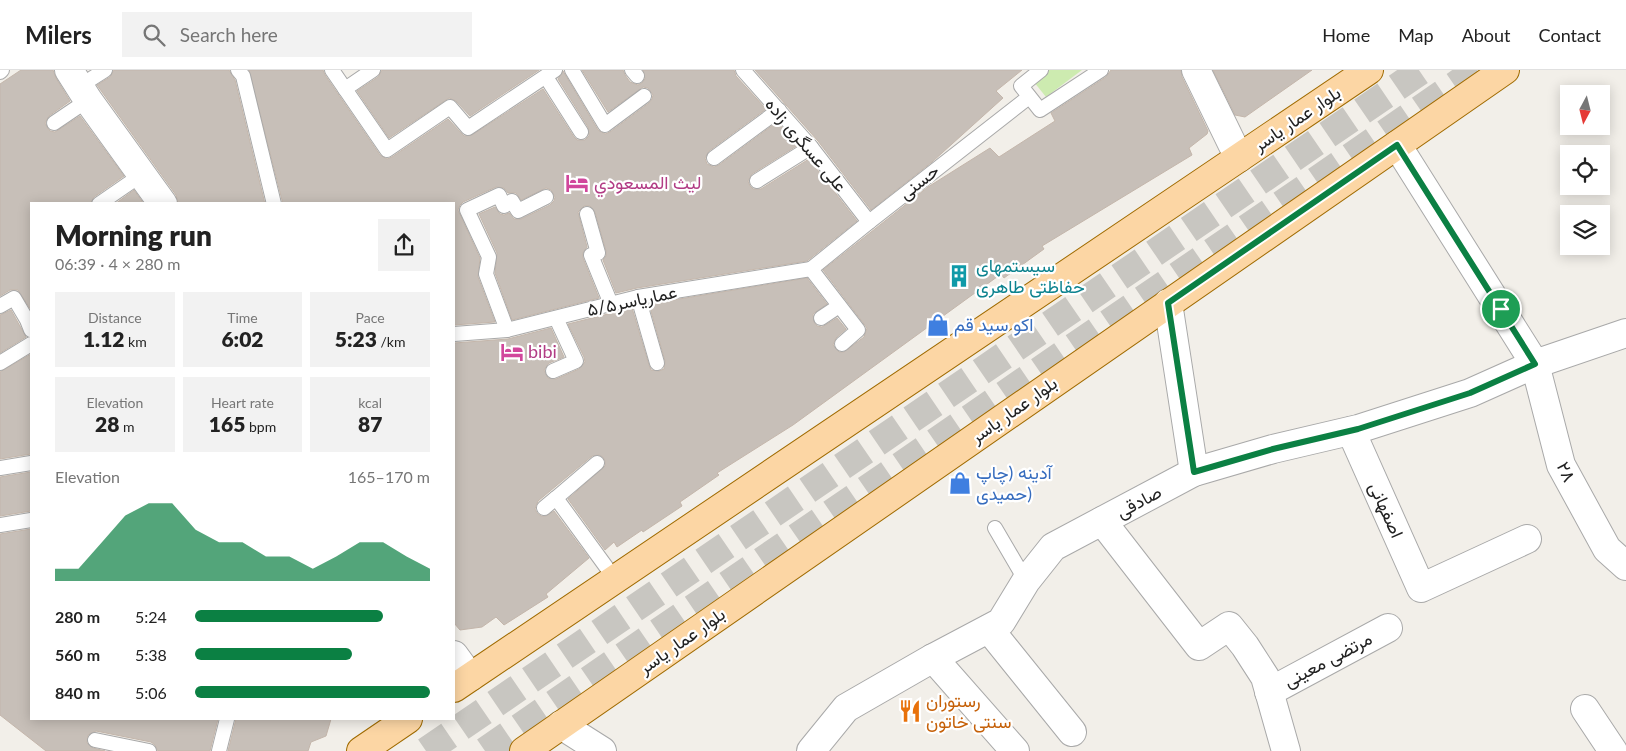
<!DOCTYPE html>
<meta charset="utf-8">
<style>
body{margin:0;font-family:Lato,Vazirmatn,sans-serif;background:#f2f2f2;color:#222;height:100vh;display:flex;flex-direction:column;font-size:19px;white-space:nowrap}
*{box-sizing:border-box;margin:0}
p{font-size:16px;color:#767676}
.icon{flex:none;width:28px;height:28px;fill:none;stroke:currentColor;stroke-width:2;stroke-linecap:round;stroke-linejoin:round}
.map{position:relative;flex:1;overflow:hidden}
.details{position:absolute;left:30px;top:132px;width:425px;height:518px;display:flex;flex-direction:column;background:#fff;border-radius:0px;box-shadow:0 2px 12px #0003}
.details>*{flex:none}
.needle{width:32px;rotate:187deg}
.tools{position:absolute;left:1560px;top:15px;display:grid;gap:10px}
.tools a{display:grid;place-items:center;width:50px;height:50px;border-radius:0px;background:#fff;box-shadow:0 2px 12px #0003;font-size:25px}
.pin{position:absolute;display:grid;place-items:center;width:42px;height:42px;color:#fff;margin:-21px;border:2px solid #fff;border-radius:50%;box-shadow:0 1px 5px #0007}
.round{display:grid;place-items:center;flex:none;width:52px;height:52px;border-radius:0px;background:#f2f2f2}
.head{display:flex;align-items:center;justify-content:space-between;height:85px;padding:0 25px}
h1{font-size:28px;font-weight:800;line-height:38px}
.metrics{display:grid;grid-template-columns:repeat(3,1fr);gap:8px;height:85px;padding:5px 25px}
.metrics div{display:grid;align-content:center;border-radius:0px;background:#f2f2f2;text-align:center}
.metrics b{font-size:21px;font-weight:800}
.metrics small{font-size:14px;font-weight:400}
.metrics p{font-size:14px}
.chart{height:140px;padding:10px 25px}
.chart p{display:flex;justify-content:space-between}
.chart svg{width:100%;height:90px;margin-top:5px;fill:#0b8043;opacity:.7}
ul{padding:0 25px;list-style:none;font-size:16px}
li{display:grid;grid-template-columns:80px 60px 1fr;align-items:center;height:38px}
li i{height:12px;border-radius:6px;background:#0b8043}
header{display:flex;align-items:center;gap:30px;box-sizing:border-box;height:70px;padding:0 25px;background:#fff;border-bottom:1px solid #e0e0e0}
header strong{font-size:24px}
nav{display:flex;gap:28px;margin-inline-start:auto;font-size:18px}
.search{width:350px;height:45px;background:#f2f2f2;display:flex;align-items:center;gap:12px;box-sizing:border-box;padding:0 18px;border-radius:0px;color:#767676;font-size:19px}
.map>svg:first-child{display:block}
</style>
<header>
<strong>Milers</strong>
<div class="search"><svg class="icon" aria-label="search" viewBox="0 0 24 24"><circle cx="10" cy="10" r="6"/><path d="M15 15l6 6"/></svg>Search here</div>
<nav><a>Home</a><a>Map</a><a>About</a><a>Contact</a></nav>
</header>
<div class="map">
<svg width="1626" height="681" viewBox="0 0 1626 681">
<rect width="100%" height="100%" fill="#f2efe9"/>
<!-- grass -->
<path fill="#cdebb0" d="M1049,0H1082L1046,27L1034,12Z"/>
<!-- building -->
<g fill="#c7bfb8" stroke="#c4b6ab">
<path d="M21,0H53L56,8L70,31L49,46L45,53L47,57L50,61L55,62L80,46L124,106L94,127L90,134H31V240L18,220H10L0,226V14Z"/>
<path d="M114,0H229L235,10L265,134H178L176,125L97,15L110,7Z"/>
<path d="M249,0H323L325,5L380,85L387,89L392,87L448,49L464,66L472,65L543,19L574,67L577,70H585L589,66L588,57L558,9L563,1L598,60L605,64L610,62L649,33L652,29L653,25L648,18L643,17L608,42L582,0H623L625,5L630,12L638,15L642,13L645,9L643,0H734L736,6L766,39L709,81L705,88L707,94L714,97L719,95L777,52L798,75L752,104L748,111L750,116L753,119H761L809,89L857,151L807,191L637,218L616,223L603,190L606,186V181L595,142L590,136H584L578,142L587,177L583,183V188L599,228L512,250L495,203L497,183L479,144L495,137L500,144L504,145L509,143L514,149H521L550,135L554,131L555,127L551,120L546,118L521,130L516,123H508L504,118L496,117L463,132L460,135L458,140L480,188L478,207L495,252L454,255V134H283Z"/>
<path d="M382,0H539L470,46L456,31L449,28L389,68L357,21L378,7Z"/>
<path d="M755,0H1022L996,21L1003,28L932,92L871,140L818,71Z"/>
<path d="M1111,0H1181L1182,7L1208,61L1207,64L1189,78L1192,85L1042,176L1044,179L1004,208L1001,204L793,355L717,403L719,405L680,432L682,436L643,462L642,460L617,477L614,472L605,480L568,429L605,396V391L603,387L599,385L592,386L538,431L535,439L537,443L541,446H546L554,441L589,488L546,524L548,527L504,555L496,547L482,557L460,560L454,553V273L508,269L551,258L564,287L549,293L544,300L548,308L556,309L579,299L585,292L584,287L568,254L632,238L649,295L651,300L659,301L664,299L665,291L649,234L807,208L827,234L813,244L814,252L817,256L822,257L837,248L846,259L836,268L833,275L839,282H844L864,267L867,258L823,200L928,117L990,78L999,87L1055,51L1051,43L1106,7Z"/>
<path d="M1213,0H1312L1245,47L1235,45Z"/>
<path d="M134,120L144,134H115Z"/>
<path d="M11,240L26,267L0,283V245Z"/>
<path d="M31,284V384L0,389V302Z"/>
<path d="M31,402V441L0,446V407Z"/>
<path d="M31,459V649H218L210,681H158L155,675L151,672L96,661L88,665L87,673L93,678L105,681H46L0,645V464Z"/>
<path d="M236,649H331L326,666L311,672L308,681H228Z"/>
</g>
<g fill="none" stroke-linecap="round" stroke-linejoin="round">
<!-- primary-tunnel -->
<g stroke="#c8c6c1" stroke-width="28" stroke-dasharray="28 14" stroke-linecap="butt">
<path d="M426,681L1422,0"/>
<path d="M485,681L1477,0"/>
</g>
<defs>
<g id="lane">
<path d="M238,0L243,6L274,134"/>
<path d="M332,0L387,80L450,37L468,58L555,0"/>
<path d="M572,0L605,55L644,26"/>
<path d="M632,0L637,6"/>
<path d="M743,0L811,77L869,152"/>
<path d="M1041,0L1021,16L1040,40L1101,0"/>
<path d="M0,2L2,0"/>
<path d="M546,7L581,62"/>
<path d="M80,16L105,0"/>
<path d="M345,19L373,0"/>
<path d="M54,53L88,30"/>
<path d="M714,88L779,40"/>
<path d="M757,111L811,77"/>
<path d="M99,134L141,105"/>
<path d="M587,144L598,183L591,185L611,234"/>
<path d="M811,199L869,152L1029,27"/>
<path d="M811,199L858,260L842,274"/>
<path d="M638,227L657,293"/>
<path d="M0,236L14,228L27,250L31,260"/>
<path d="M821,248L839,236"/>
<path d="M507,260L486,204L489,187L467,140L499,125L504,136L512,131L518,141L546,127"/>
<path d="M454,264L507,260L638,227L811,199"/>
<path d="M0,293L31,274"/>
<path d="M553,301L576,291L556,248"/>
<path d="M597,393L556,428L615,509"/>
<path d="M0,398L31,393"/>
<path d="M544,438L556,428"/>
<path d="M0,455L31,450"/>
<path d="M995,458L1026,511"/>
<path d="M95,670L149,681"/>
<path d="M219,681L227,649"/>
</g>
<g id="street">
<path d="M69,0L88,30L163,134"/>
<path d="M1196,0L1239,88"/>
<path d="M1397,75L1535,294L1561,395L1607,479L1626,496"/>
<path d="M1168,233L1194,402"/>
<path d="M1351,361L1421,518L1527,469"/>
<path d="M1102,451L1199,576L1229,556L1245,576L1265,607L1286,681"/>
<path d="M989,559L1072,662"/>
<path d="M454,585L470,607"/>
<path d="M933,588L1015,681"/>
<path d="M1269,622L1388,558"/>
<path d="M1585,639L1613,681"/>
<path d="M561,655L602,681"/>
<path d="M811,681L846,638L933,588L1001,552L1026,511L1053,477L1194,402L1273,379L1358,359L1470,323L1535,294L1626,263"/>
</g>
<g id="primary">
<path d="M454,618L1369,0"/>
<path d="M361,681L408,649"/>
<path d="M524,681L1505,0"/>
</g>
</defs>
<!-- lane casing -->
<use href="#lane" stroke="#a9a9a9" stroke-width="16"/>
<!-- street casing -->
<use href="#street" stroke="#a9a9a9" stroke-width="30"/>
<!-- primary casing -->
<use href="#primary" stroke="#a06b00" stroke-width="30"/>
<!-- lane -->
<use href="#lane" stroke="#fff" stroke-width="14"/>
<!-- street -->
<use href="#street" stroke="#fff" stroke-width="28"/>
<!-- primary -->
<use href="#primary" stroke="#fcd6a4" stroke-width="28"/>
</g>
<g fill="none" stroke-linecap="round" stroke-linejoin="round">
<defs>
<path id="route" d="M1397,75L1535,294L1470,323L1358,359L1273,379L1194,402L1168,233Z"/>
</defs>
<!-- route casing -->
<use href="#route" stroke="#fff" stroke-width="10"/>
<!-- route -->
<use href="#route" stroke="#0b8043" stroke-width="6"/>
</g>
<!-- icons -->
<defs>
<symbol id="hotel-bare" viewBox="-9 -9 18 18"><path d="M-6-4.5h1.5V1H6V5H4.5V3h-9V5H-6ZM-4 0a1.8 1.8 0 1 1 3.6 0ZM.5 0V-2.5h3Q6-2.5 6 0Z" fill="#d1479c" stroke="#fff" stroke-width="2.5" paint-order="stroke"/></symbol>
<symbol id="building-bare" viewBox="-9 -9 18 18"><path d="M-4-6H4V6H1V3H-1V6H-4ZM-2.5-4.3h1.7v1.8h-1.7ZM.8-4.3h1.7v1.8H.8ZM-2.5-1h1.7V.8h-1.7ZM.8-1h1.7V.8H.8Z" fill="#0f9aa8" stroke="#fff" stroke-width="2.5" paint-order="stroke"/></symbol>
<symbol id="shop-bare" viewBox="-9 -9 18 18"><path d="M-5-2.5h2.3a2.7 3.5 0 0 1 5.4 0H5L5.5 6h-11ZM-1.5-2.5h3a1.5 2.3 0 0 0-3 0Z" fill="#3f7fe0" stroke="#fff" stroke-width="2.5" paint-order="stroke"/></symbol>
<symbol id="restaurant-bare" viewBox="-9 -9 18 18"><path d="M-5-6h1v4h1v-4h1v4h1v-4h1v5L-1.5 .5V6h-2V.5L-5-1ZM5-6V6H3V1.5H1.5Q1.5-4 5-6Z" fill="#e8710a" stroke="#fff" stroke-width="2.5" paint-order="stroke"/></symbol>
</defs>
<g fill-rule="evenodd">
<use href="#hotel-bare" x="561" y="97" width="32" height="32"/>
<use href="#building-bare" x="943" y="190" width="32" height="32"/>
<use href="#shop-bare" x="922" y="239" width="32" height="32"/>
<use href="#hotel-bare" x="496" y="266" width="32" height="32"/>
<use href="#shop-bare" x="944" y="397" width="32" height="32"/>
<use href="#restaurant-bare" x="894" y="625" width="32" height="32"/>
</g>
<g text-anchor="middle" stroke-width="4.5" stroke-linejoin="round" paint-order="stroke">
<!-- street labels -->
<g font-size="18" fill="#222" stroke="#fff">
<text transform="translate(1297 49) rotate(-34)" y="6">بلوار عمار یاسر</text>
<text transform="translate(806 75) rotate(50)" y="6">علی عسگری زاده</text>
<text transform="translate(919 112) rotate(-38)" y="6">حسنی</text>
<text transform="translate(632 231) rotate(-12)" y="6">عماریاسر۵/۵</text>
<text transform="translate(1014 340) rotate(-35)" y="6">بلوار عمار یاسر</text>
<text transform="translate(1566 402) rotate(65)" y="6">۲۸</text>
<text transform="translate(1139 432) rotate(-28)" y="6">صادقی</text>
<text transform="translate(1386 440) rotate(66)" y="6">اصفهانی</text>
<text transform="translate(682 571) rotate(-35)" y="6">بلوار عمار یاسر</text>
<text transform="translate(1328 590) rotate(-28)" y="6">مرتضی معینی</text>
</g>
<!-- hotel labels -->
<g font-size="18" fill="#b23c85" stroke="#fff" text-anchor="start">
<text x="594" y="119">ليث المسعودي</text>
<text x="528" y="288">bibi</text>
</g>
<!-- culture labels -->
<g font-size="18" fill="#0d838f" stroke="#fff" text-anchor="start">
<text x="976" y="202">سیستمهای<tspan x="976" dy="21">حفاظتی طاهری</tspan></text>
</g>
<!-- shop labels -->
<g font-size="18" fill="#366cbe" stroke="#fff" text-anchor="start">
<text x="954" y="261">اکو سید قم</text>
<text x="976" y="409">آدینه (چاپ<tspan x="976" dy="21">حمیدی)</tspan></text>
</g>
<!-- food labels -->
<g font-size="18" fill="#c56008" stroke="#fff" text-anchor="start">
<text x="926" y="637">رستوران<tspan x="926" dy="21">سنتی خاتون</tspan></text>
</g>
</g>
</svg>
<div class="tools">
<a><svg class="needle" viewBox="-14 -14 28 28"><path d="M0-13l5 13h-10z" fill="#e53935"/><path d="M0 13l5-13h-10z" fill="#767676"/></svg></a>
<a><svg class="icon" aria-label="locate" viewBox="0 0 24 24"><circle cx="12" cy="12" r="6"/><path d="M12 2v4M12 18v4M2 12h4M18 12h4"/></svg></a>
<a><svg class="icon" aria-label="layers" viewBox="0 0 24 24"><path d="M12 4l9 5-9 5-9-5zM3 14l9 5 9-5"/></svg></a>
</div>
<div class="pin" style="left:1501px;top:239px;background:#1e9e55"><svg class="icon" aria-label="arrive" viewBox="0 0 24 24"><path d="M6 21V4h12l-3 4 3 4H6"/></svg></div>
<section class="details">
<div class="head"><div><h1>Morning run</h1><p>06:39 · 4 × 280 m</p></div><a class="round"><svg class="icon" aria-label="share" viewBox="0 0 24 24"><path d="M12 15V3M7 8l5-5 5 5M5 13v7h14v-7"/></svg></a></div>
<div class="metrics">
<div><p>Distance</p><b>1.12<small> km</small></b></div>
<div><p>Time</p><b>6:02</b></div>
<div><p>Pace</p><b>5:23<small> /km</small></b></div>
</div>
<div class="metrics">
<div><p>Elevation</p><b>28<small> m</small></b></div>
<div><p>Heart rate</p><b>165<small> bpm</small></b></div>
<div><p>kcal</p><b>87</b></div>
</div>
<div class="chart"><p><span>Elevation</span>165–170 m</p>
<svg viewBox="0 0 160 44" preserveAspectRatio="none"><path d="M0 44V38L10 38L20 25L30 12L40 6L50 6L60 19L70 25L80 25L90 32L100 32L110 38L120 32L130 25L140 25L150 32L160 38V44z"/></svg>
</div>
<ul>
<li><b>280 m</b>5:24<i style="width:80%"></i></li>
<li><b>560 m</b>5:38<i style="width:67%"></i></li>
<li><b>840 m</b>5:06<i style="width:100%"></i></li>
</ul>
</section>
</div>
